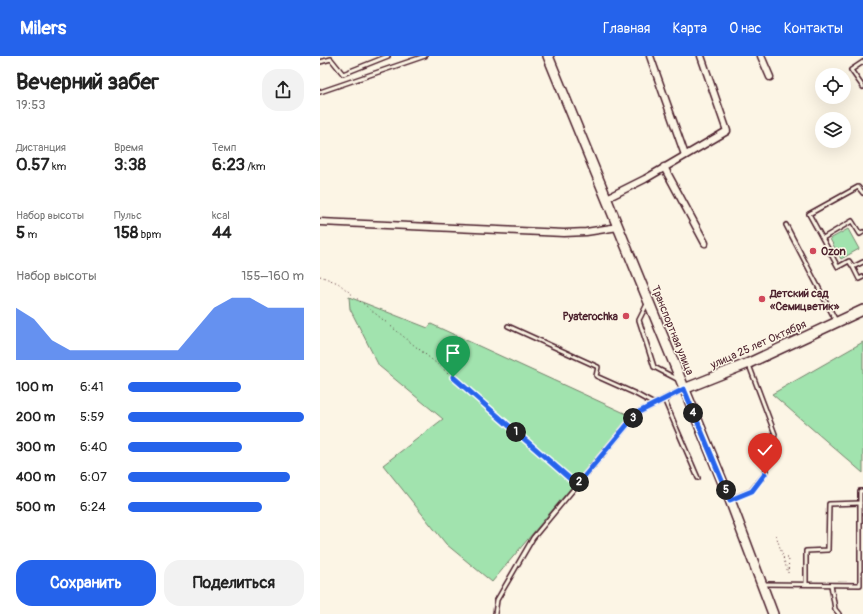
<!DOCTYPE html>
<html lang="ru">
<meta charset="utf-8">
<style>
body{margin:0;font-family:Pangolin,sans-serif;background:#f2f2f2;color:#222;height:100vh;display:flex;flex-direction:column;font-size:15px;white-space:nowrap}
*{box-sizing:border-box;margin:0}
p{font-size:13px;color:#767676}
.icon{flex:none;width:22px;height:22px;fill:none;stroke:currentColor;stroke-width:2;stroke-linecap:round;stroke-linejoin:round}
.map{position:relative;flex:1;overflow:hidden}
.panel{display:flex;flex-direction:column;background:#fff;width:320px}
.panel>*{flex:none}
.controls{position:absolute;left:495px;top:12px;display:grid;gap:8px}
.controls a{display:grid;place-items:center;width:36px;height:36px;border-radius:50%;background:#fff;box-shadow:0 4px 16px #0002;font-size:20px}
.pin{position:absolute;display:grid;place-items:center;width:34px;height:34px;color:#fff;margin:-41px -17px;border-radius:50% 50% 50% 0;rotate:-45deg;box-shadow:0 0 4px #0007}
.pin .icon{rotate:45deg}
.km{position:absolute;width:20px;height:20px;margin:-10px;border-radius:50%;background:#222;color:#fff;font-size:11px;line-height:20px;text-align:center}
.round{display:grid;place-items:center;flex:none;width:42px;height:42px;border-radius:16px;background:#f2f2f2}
.headline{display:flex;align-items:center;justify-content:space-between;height:68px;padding:0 16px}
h1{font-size:22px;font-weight:700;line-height:30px}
.stats{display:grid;grid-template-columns:repeat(3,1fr);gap:6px;height:68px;padding:4px 16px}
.stats div{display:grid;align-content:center}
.stats b{font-size:17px;font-weight:700}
.stats small{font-size:11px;font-weight:400}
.stats p{font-size:11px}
.chart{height:112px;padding:8px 16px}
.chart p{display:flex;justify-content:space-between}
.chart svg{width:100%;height:72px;margin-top:4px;fill:#2563eb;opacity:.7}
.action{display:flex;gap:8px;margin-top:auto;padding:8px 16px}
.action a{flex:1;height:46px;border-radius:16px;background:#2563eb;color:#fff;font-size:16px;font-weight:700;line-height:46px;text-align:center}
.action a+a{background:#f2f2f2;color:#222}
ul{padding:0 16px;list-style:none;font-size:13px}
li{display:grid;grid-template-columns:64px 48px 1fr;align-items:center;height:30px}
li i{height:10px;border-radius:5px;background:#2563eb}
header{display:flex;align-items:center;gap:24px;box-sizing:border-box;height:56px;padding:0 20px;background:#2563eb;color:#fff}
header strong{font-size:19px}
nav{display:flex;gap:22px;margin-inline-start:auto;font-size:14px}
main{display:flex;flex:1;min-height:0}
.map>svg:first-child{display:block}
</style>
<header>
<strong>Milers</strong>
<nav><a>Главная</a><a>Карта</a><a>О нас</a><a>Контакты</a></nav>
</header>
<main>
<section class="panel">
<div class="headline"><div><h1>Вечерний забег</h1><p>19:53</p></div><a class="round"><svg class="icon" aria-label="share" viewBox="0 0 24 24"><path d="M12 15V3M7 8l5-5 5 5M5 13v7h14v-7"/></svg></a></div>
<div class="stats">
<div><p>Дистанция</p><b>0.57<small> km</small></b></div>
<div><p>Время</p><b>3:38</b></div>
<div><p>Темп</p><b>6:23<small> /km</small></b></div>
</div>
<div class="stats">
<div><p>Набор высоты</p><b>5<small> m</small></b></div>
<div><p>Пульс</p><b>158<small> bpm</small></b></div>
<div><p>kcal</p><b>44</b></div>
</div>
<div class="chart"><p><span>Набор высоты</span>155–160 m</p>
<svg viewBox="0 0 160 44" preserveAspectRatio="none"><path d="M0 44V12L10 19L20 32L30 38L40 38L50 38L60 38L70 38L80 38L90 38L100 25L110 12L120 6L130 6L140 12L150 12L160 12V44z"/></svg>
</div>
<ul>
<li><b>100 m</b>6:41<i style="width:64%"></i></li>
<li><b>200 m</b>5:59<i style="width:100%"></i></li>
<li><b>300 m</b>6:40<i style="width:65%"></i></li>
<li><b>400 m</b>6:07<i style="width:92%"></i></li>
<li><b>500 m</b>6:24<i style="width:76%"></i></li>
</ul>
<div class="action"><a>Сохранить</a><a>Поделиться</a></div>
</section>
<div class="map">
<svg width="543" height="558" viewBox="0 0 543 558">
<rect width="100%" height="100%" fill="#fcf5e5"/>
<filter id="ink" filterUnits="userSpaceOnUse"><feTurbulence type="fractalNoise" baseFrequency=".025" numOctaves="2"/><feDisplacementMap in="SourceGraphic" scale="8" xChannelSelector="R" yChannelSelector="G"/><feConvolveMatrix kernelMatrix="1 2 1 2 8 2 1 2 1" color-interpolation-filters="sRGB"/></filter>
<g filter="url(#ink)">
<!-- green -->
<g fill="#a1e3ae" stroke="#76816c">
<path d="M528,173L539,193L521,203L510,183Z"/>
<path d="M29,241L108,272L111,268L311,360L172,526L126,488L63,409L123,363L59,310L30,253Z"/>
<path d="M543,286V417L452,338Z"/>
</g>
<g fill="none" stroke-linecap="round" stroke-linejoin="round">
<defs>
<g id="lane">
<path d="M0,6L11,3L23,18L68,0"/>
<path d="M543,6L531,14L543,31"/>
<path d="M0,36L105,0"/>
<path d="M543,137L538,131L489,158L518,211L529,205L533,211L543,206"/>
<path d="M466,169L516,265"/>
<path d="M503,182L532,165L540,178L543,176"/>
<path d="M533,211L539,223L543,221"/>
<path d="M327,248L319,264L334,311L357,323"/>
<path d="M188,270L278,311L276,320L314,337L334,348"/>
<path d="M344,343L378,422"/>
<path d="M411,443L431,435L445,418L455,378L429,309"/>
<path d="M443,528L540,529V435H543"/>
<path d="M486,528V495L508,494L509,448L540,447"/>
<path d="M511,529L515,553L519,558"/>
<path d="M175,558L177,544L213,482L317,357L364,333"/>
</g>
<g id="street">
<path d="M330,0L365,99"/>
<path d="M441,0L450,21"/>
<path d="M344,111L385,187"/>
<path d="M287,142L325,123L407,75L381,0"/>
<path d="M0,166L244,177L266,176L298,171"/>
</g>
<g id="secondary">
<path d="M228,0L410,444L453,558"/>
<path d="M364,333L429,307L543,254"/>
</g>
</defs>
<!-- lane casing -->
<use href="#lane" stroke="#4a1f2b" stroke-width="6"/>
<!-- street casing -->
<use href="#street" stroke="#4a1f2b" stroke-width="9"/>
<!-- secondary casing -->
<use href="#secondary" stroke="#4a1f2b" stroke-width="12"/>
<!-- path -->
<g stroke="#4a1f2b" stroke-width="1" stroke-dasharray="1 3" stroke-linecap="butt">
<path d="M0,220L18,227L133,321L254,426"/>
<path d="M456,479L468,517"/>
<path d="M463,502H469L468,517"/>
</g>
<!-- lane -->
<use href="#lane" stroke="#fcf5e5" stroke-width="3"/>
<!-- street -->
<use href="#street" stroke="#fcf5e5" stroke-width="6"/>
<!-- secondary -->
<use href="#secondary" stroke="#fcf5e5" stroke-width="9"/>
</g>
</g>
<g fill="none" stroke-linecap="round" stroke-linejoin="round" filter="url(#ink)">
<defs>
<path id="route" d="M133,321L257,429L317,357L364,333L410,444L432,435L445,418"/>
</defs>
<!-- route casing -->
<use href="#route" stroke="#fff" stroke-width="8"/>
<!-- route -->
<use href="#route" stroke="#2563eb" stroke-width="5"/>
</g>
<!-- markers -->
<g fill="#d1495b" stroke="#fcf5e5" stroke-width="1.5">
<circle cx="493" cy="195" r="4"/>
<circle cx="442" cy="243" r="4"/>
<circle cx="306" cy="260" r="4"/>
</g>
<g text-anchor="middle" stroke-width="3" stroke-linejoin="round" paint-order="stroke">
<!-- poi labels -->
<g font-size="11" font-weight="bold" fill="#4a1f2b" stroke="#fcf5e5" text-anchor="start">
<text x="501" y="199">Ozon</text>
<text x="450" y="241">Детский сад<tspan x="450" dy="13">«Семицветик»</tspan></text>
<text x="298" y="264" text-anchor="end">Pyaterochka</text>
</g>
<!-- street labels -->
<g font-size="11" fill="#4a1f2b" stroke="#fcf5e5">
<text transform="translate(353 274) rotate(68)" y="4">Транспортная улица</text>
<text transform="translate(438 288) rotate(-24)" y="4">улица 25 лет Октября</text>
</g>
</g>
</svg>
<div class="controls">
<a><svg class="icon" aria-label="locate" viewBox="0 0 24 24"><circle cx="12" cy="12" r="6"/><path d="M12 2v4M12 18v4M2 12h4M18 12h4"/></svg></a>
<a><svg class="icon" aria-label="layers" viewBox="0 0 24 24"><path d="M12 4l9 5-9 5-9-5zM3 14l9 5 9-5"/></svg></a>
</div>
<div class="pin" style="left:133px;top:321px;background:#1e9e55"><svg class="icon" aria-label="arrive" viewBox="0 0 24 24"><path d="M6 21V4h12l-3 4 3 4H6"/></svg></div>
<div class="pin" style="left:445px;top:418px;background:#d93025"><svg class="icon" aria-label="check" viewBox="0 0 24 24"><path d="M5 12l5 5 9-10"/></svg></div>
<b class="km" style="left:196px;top:376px">1</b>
<b class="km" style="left:259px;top:426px">2</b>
<b class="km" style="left:313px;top:362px">3</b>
<b class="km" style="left:373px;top:357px">4</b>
<b class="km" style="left:406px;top:434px">5</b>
</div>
</main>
